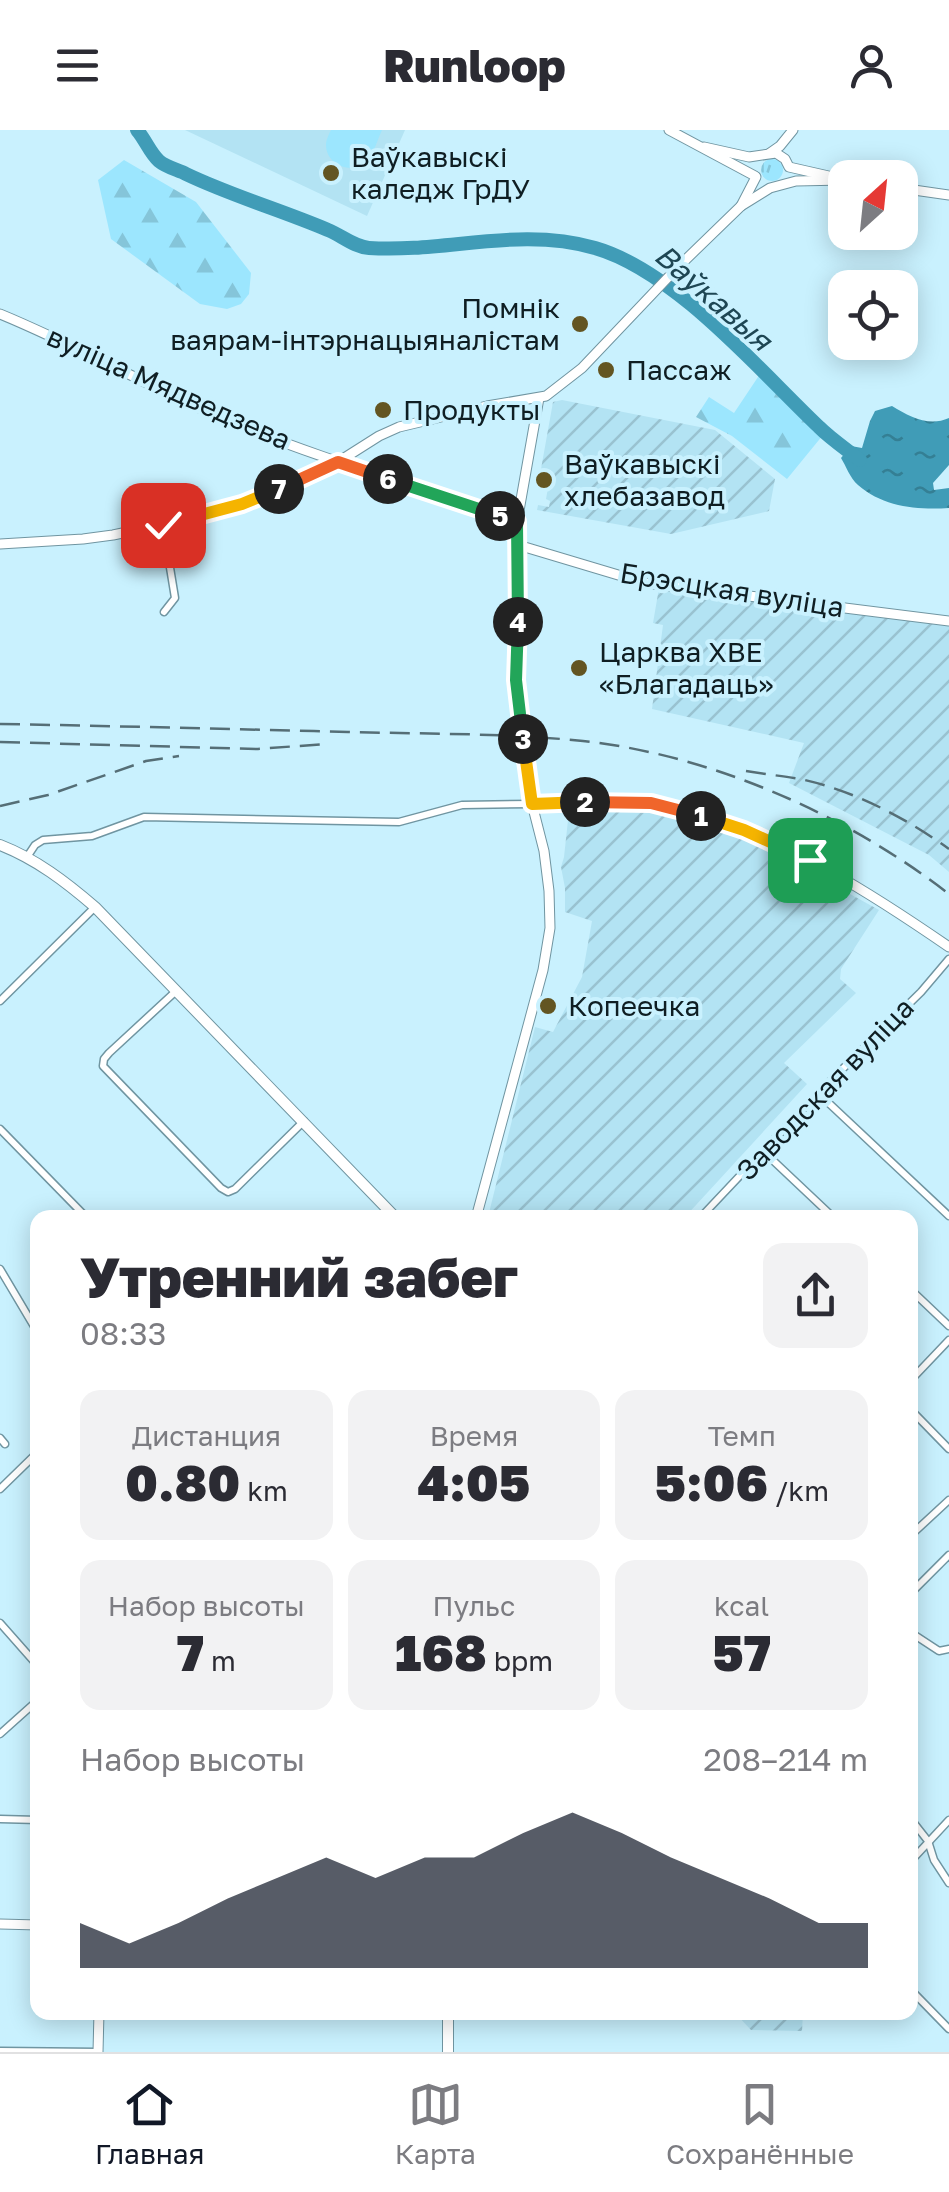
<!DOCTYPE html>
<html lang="ru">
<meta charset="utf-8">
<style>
body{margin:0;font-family:"Golos Text",sans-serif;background:#f2f2f3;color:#2b2b33;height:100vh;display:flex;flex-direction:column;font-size:38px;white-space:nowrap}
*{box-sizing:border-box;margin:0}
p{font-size:32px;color:#7c7c81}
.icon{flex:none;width:55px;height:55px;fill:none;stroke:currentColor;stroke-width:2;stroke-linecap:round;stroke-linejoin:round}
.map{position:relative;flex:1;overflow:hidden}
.side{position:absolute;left:30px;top:1080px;width:888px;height:810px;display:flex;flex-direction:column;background:#fff;border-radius:20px;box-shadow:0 5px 25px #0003}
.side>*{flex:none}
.needle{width:65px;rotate:27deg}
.controls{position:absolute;left:828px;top:30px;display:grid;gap:20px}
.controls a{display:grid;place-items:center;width:90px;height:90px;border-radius:20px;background:#fff;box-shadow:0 5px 25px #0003;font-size:50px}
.pin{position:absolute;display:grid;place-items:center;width:85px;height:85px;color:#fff;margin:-42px;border-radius:20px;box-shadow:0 5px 15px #0006}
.km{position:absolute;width:50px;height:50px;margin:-25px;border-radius:50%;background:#222;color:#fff;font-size:28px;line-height:50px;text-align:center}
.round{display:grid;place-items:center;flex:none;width:105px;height:105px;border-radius:20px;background:#f2f2f3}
.headline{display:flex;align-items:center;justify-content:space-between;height:170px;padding:0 50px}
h1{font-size:55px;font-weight:800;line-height:75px}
.stats{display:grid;grid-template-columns:repeat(3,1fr);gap:15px;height:170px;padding:10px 50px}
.stats div{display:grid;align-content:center;border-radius:20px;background:#f2f2f3;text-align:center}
.stats b{font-size:50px;font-weight:800}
.stats small{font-size:28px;font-weight:400}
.stats p{font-size:28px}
.chart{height:280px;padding:20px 50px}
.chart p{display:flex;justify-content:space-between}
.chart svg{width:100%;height:180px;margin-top:10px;fill:#111827;opacity:.7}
header{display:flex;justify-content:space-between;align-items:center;height:130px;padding:0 50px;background:#fff;font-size:45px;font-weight:800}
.tab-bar{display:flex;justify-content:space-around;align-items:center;height:140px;border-top:2px solid #e1e1e2;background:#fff;font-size:28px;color:#7c7c81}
.tab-bar a{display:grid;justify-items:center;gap:5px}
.tab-bar .current{color:#111827}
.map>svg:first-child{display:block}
</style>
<header><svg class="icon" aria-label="menu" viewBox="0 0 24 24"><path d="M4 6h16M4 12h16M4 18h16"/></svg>Runloop<svg class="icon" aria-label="person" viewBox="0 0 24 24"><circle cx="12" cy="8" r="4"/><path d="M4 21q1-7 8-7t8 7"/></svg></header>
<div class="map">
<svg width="949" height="1922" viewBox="0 0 949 1922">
<defs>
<pattern id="industrial-furrows" width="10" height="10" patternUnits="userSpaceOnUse" patternTransform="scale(2.5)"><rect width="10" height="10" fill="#b3e3f3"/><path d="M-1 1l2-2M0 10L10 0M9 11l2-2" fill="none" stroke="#99c2d0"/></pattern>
<pattern id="grass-tufts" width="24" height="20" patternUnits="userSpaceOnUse" patternTransform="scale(2.5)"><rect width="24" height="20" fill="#9ce6fe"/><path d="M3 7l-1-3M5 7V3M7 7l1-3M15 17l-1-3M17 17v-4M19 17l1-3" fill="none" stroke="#85c5d9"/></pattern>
<pattern id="forest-firs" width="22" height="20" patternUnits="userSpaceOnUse" patternTransform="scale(2.5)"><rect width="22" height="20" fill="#9ce6fe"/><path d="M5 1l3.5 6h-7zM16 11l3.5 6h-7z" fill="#85c5d9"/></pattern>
<pattern id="water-ripples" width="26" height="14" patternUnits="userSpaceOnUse" patternTransform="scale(2.5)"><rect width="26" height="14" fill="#409cb7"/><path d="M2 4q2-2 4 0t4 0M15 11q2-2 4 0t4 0" fill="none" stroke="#347f94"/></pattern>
</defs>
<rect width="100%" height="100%" fill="#c9f1fe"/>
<!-- built -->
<path fill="#b3e3f3" d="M185,0H405L367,86Z"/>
<!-- industrial -->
<g fill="url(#industrial-furrows)">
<path d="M562,270L715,300L775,349L769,381L671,404L537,380L538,375L549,377L550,371L546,369L551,341L541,339L553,272Z"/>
<path d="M659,458L949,496V742L929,725L789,653L804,613L652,579L663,495L653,493Z"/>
<path d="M626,678L671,685L730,703L763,716L879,780L841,839L840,849L856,863L784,933L807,954L685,1087H488L535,897L553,902L582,847L592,791L565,782V758L561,737L564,727L569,681Z"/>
<path d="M735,1883H803L802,1901L751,1900Z"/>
</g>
<!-- grass -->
<circle fill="url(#grass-tufts)" cx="772" cy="40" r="11"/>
<!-- forest -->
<g fill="url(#forest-firs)">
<path d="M124,30L196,72L251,143L249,164L241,174L227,179L200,174L111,109L98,50Z"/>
<path d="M760,244L823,305L787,349L732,306L696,287L709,267L734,283Z"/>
</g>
<!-- pitch -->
<path fill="#9ce6fe" d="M331,0H382C378,9 374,22 368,30C355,46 326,36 326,15C326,10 329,4 331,0Z"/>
<!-- water -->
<path fill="url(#water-ripples)" d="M892,276C910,287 929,297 949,288V335L933,353L934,360L949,358V378C917,380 883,377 858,355C850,348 846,336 841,328L851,316L862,318L870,291L875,281Z"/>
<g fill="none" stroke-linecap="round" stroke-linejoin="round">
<!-- river -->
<path stroke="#409cb7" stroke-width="14" d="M137,0C145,9 150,23 159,31C166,37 178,40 186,44C232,66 281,80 328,100C341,105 354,117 369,118C445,123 520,96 595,118C675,141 759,240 819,297C831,309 846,319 860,330"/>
<defs>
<g id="street">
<path d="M163,395L175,468L164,482"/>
<path d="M27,727L35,715L43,710L92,706L144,687L399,692L462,675L532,674"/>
<path d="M175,862L109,923L104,929L103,936L221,1058L228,1062L235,1059L304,991"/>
<path d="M0,871L95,777"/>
<path d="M818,963L949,1086"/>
<path d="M0,999L87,1088"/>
<path d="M764,1022L834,1088"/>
<path d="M700,1088L818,963L921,862L949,829"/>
<path d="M0,1139L38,1203"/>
<path d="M910,1159L949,1196"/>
<path d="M910,1251L949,1210"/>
<path d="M910,1279L949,1319"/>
<path d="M0,1308L5,1314"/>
<path d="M0,1359L38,1322"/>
<path d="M910,1406L949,1370"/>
<path d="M910,1464L949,1425"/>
<path d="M0,1493L38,1536"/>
<path d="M910,1502L939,1521L949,1519"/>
<path d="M0,1604L38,1570"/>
<path d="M910,1688L928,1711L934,1730L949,1753"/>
<path d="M0,1689L38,1690"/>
<path d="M910,1732L949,1690"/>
<path d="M910,1859L949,1899"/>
<path d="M0,1921L98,1922"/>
</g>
<g id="secondary">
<path d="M669,0L755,46"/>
<path d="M704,17L749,27L776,23L785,29L789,37L833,47"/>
<path d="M770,23L780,16L793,0"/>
<path d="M900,58L949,65"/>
<path d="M741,76L756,47"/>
<path d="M0,184C78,216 151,258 229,291C323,330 421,358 517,392"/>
<path d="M0,414L83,409L113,405L199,387L242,374L292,354L338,332L379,306L399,297L487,276L546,266L582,238L676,139L741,76L770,58L796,51L844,50"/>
<path d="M518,415L645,453L949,491"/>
<path d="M532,674C570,672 609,668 647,672C667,675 687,682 706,688C796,715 872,764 949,817"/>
<path d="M476,1088L543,840L550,798L549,761L544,721L532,674L516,550L519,442L517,392L539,268"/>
<path d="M0,1794L38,1795"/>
<path d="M98,1922L99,1882"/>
</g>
<g id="primary">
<path d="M0,715C36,729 66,752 95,777L396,1088"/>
<path d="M448,1922V1882"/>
</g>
</defs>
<!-- street casing -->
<use href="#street" stroke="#7095a1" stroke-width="9"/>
<!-- secondary casing -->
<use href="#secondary" stroke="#7095a1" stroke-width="11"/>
<!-- primary casing -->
<use href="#primary" stroke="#7095a1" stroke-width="12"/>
<!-- street -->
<use href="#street" stroke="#fff" stroke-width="6"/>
<!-- secondary -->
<use href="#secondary" stroke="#fff" stroke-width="9"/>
<!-- primary -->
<use href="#primary" stroke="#fff" stroke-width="10"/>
<!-- rail -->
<g stroke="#556e76" stroke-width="2.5" stroke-dasharray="20 10" stroke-linecap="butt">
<path d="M0,594C116,596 232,599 348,602C426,604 505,603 583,611C712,625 847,685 949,764"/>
<path d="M0,612L258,619L325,614"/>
<path d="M746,641C764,644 782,646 800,649C853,660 906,688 949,719"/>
<path d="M0,676L48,665L146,631L179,626"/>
</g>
</g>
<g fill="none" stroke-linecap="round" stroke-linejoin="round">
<defs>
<path id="split-1" d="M701,686L744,700L810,730"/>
<path id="split-2" d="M585,672L651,673L701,686"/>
<path id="split-3" d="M523,609L532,674L585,672"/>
<path id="split-4" d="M518,492L516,550L523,609"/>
<path id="split-5" d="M500,386L517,392L518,492"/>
<path id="split-6" d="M388,349L500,386"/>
<path id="split-7" d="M279,359L338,332L388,349"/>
<path id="split-8" d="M163,395L242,374L279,359"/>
</defs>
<!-- split-1 casing -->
<use href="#split-1" stroke="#fff" stroke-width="20"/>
<!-- split-2 casing -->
<use href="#split-2" stroke="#fff" stroke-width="20"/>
<!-- split-3 casing -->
<use href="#split-3" stroke="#fff" stroke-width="20"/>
<!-- split-4 casing -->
<use href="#split-4" stroke="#fff" stroke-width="20"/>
<!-- split-5 casing -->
<use href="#split-5" stroke="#fff" stroke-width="20"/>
<!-- split-6 casing -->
<use href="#split-6" stroke="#fff" stroke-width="20"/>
<!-- split-7 casing -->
<use href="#split-7" stroke="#fff" stroke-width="20"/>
<!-- split-8 casing -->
<use href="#split-8" stroke="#fff" stroke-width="20"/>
<!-- split-1 -->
<use href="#split-1" stroke="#f5b400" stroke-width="12"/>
<!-- split-2 -->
<use href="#split-2" stroke="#f0652b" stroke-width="12"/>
<!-- split-3 -->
<use href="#split-3" stroke="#f5b400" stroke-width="12"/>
<!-- split-4 -->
<use href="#split-4" stroke="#22a559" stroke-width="12"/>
<!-- split-5 -->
<use href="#split-5" stroke="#22a559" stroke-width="12"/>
<!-- split-6 -->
<use href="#split-6" stroke="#22a559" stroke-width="12"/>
<!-- split-7 -->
<use href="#split-7" stroke="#f0652b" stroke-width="12"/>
<!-- split-8 -->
<use href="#split-8" stroke="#f5b400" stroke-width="12"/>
</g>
<!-- markers -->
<g fill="#635522" stroke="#c9f1fe" stroke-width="4">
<circle cx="331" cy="43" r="10"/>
<circle cx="580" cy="194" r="10"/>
<circle cx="606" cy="240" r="10"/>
<circle cx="383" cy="280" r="10"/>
<circle cx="544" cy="350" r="10"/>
<circle cx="579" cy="538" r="10"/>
<circle cx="548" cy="876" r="10"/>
</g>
<g text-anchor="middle" stroke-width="8" stroke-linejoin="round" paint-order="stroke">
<!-- poi labels -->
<g font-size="28" fill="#0f1e23" stroke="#c9f1fe" text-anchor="start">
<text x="351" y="37">Ваўкавыскі<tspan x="351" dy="32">каледж ГрДУ</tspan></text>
<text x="560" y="188" text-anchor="end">Помнік<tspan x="560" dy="32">ваярам-інтэрнацыяналістам</tspan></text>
<text x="626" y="250">Пассаж</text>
<text x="403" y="290">Продукты</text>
<text x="564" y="344">Ваўкавыскі<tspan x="564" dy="32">хлебазавод</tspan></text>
<text x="599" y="532">Царква ХВЕ<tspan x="599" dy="32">«Благадаць»</tspan></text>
<text x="568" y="886">Копеечка</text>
</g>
<!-- street labels -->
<g font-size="28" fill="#0f1e23" stroke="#c9f1fe">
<text transform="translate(169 258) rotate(24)" y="10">вуліца Мядведзева</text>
<text transform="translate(732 460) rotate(9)" y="10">Брэсцкая вуліца</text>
<text transform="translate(825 959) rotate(-46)" y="10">Заводская вуліца</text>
</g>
<!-- water labels -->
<g font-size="30" font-style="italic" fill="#1e4653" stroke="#c9f1fe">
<text transform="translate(713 168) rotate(41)" y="10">Ваўкавыя</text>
</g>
</g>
</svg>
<div class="controls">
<a><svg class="needle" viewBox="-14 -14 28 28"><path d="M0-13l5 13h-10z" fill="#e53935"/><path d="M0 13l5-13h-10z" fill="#7c7c81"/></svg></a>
<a><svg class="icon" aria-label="locate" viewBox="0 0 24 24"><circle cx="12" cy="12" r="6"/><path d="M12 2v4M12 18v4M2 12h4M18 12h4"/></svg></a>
</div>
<div class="pin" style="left:810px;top:730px;background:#1e9e55"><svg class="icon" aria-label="arrive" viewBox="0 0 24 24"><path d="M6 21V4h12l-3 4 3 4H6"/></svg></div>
<div class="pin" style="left:163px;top:395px;background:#d93025"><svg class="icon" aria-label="check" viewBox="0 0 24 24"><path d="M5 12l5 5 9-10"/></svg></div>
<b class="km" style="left:701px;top:686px">1</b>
<b class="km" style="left:585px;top:672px">2</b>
<b class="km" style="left:523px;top:609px">3</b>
<b class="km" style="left:518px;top:492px">4</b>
<b class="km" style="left:500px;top:386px">5</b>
<b class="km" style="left:388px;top:349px">6</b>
<b class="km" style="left:279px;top:359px">7</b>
<section class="side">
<div class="headline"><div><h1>Утренний забег</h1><p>08:33</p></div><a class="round"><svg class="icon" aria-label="share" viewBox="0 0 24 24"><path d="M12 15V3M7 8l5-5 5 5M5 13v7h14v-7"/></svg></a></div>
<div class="stats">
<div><p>Дистанция</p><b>0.80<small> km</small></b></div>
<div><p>Время</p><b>4:05</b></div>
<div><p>Темп</p><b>5:06<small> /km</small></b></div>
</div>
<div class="stats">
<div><p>Набор высоты</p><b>7<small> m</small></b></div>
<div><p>Пульс</p><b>168<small> bpm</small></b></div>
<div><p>kcal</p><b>57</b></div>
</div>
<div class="chart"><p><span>Набор высоты</span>208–214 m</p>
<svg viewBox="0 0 160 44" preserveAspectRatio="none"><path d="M0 44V33L10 38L20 33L30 27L40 22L50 17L60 22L70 17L80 17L90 11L100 6L110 11L120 17L130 22L140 27L150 33L160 33V44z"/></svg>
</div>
</section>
</div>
<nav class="tab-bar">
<a class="current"><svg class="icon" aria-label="home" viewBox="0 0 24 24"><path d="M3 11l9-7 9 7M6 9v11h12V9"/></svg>Главная</a>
<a><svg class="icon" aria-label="map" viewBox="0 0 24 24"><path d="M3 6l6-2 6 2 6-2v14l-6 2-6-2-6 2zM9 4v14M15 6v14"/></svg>Карта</a>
<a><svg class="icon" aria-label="saved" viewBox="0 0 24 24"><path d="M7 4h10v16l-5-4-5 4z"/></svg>Сохранённые</a>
</nav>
